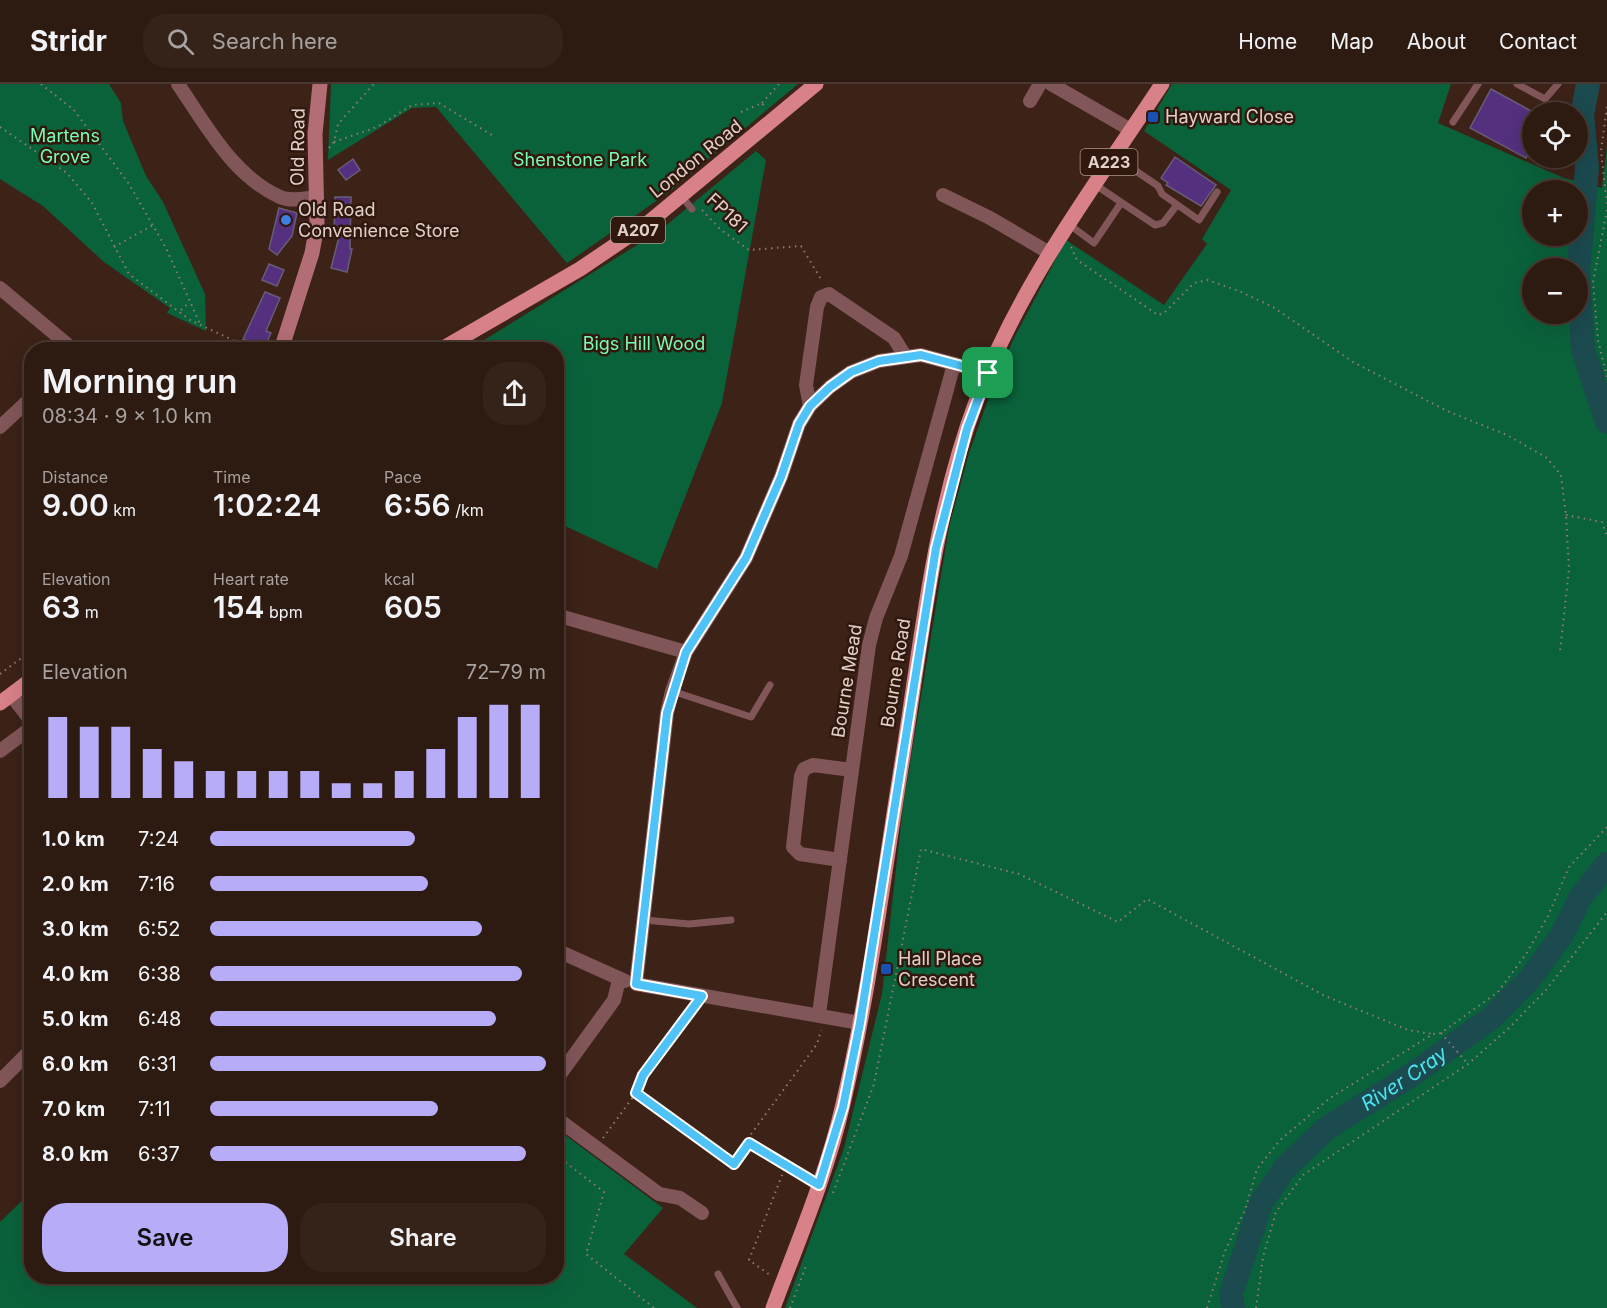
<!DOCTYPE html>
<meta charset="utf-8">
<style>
body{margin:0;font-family:Inter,sans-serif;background:#35231a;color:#f1f3f6;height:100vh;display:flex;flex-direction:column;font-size:22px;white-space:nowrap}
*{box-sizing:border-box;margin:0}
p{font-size:20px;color:#a7a19f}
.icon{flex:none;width:33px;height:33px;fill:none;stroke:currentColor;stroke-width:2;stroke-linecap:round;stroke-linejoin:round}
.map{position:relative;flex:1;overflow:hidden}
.panel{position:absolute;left:24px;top:258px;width:540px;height:942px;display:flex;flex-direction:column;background:#2d1a11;border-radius:24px;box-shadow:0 6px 24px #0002,0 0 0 2px #483831}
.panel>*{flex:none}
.fabs{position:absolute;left:1522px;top:18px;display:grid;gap:12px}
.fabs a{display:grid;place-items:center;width:66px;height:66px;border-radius:50%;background:#2d1a11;box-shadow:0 6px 24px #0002,0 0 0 2px #483831;font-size:30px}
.pin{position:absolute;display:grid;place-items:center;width:51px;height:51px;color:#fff;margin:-26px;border-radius:12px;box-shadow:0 3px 9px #0006}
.round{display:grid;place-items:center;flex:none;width:63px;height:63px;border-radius:24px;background:#35231a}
.headline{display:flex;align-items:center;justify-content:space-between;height:102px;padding:0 18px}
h1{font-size:33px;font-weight:600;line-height:45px}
.figures{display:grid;grid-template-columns:repeat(3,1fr);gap:9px;height:102px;padding:6px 18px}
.figures div{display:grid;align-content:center}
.figures b{font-size:30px;font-weight:600}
.figures small{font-size:16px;font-weight:400}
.figures p{font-size:16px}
.chart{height:168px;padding:12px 18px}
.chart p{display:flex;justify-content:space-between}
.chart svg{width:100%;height:108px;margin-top:6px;stroke:#b6acf8;stroke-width:6}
.action{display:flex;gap:12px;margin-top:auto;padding:12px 18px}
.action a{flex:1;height:69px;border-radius:24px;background:#b6acf8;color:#111;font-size:24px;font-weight:600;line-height:69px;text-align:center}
.action a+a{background:#35231a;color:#f1f3f6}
ul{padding:0 18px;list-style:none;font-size:20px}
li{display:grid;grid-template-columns:96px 72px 1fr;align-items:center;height:45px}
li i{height:15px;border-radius:8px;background:#b6acf8}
header{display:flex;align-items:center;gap:36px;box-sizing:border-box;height:84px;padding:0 30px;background:#2d1a11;border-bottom:2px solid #483831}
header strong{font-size:28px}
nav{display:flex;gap:33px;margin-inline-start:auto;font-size:21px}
.search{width:420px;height:54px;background:#35231a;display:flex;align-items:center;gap:15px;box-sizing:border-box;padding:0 21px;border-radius:24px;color:#a7a19f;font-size:22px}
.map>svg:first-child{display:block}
</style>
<header>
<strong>Stridr</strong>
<div class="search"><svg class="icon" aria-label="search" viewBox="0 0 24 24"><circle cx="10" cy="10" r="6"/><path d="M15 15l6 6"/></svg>Search here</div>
<nav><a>Home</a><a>Map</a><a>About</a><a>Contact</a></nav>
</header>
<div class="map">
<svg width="1607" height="1224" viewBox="0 0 1607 1224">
<rect width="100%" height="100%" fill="#3c2217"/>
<!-- green -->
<g fill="#0a623b" fill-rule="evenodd">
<path d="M0,0H109L121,19L123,37L146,92L163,118L205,210L206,247L167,229L170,224L104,178L43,122L0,95Z"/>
<path d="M331,0H798L665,111L567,179L436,23L412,24L328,76Z"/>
<path d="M1172,0H1451L1438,39L1564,94L1602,104L1607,62V1224H785L844,1064L882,910L903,722L949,443L969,369L993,302L1014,254L1066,156L1164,221L1207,160L1202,155L1231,106L1144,47ZM1533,106H1578V152H1533ZM1533,184H1578V230H1533Z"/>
<path d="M756,67L766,76L722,319L657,485L563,441L557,445L556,266H468L658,148Z"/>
<path d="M557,1045L663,1124L624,1170L697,1224H0V1138L31,1108L32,1192H556Z"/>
</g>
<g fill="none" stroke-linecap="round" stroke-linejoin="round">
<!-- river -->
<g stroke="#1b4a4f" stroke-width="24">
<path d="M1578,189L1587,84L1582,31L1588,0"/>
<path d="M1578,190L1583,266L1607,338"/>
<path id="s1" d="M1233,1224L1231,1210L1261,1119L1285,1084L1327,1044L1410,992L1490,935L1529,896L1562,851L1580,814L1607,780"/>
</g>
</g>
<!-- building -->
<g fill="#54307e" stroke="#675d78" stroke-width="1.5">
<path d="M1491,5L1533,28V60L1526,74L1470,44Z"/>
<path d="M1175,73L1216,101L1201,122L1166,101L1168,99L1161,94Z"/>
<path d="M353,75L360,86L346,96L338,86Z"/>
<path d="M335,113H351L350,165H352L347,188L331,184L339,153H334Z"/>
<path d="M279,124L297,129L292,152L277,171L269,165Z"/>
<path d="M269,180L284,186L277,202L262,196Z"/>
<path d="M265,208L280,214L266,247L271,249L264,264L243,255Z"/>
</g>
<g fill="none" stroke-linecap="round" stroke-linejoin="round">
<!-- path -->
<g stroke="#917c72" stroke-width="2" stroke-dasharray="1.5 4.5" stroke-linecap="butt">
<path d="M41,0L74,26L129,100L166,164L201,242"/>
<path d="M762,19L779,0"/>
<path d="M1607,23L1601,67L1607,120"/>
<path d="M741,28L762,19L765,24"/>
<path d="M0,43L67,89L92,119L129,190L190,236L254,266"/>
<path d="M334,58L377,43L412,21L439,19L495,53"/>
<path d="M329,64L334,58L338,40L374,0"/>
<path d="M702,126L721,146L749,166L801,162L822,197"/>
<path d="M1607,126L1593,198L1598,256L1607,293"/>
<path d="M114,163L153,141"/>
<path d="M1071,163L1077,176L1158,231L1164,229L1194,199L1208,196L1239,207L1273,223L1353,278L1447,327L1507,351L1547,374L1561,391L1566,431L1569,485L1560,568"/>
<path d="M181,226L190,218"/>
<path d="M1566,431L1602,438L1607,453"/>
<path d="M0,590L32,566"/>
<path d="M1441,949L1468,980"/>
<path d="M636,1009L643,991L692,925"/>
<path d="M603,1054L636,1009L734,1080L749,1059C762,1067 771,1078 784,1086L749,1176L770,1191"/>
<path d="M749,1059L746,1057L817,960L821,946"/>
<path d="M762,1067L806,1093"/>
<path d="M556,1071L604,1108L586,1170L654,1224"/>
<path d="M833,1109L874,1000L921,765L1019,790L1118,838L1147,815L1325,912L1408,946L1433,950"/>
<path d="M790,1224L806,1182"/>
<path d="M1207,1224L1225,1167L1245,1126L1257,1085L1280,1056L1330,1014L1433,950L1441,949L1498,908L1526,870L1548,832L1569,783L1607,743"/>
<path d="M1256,1224L1263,1173L1276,1128L1303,1091L1468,980L1510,943L1546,906L1607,828"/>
</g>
<!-- lane -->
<g stroke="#815659" stroke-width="7">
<path d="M1517,0L1545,15L1558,0"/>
<path d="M1453,38L1478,0"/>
<path d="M1114,72L1158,102L1162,110L1199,136L1217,108"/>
<path d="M1094,100L1155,141L1163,139L1177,121"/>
<path d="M682,113L692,125"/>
<path d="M1067,139L1094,159L1121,119"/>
<path d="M672,607L751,633L770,601"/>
<path d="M644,836L689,840L731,836"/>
<path d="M718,1190L737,1224"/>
</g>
<!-- street -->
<g stroke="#815659" stroke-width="14">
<path d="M178,0C206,41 233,92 280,113C291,118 306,114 317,113"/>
<path d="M1051,0L1131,46"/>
<path d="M1030,17L1040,0"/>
<path d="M943,111L990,134L1048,168"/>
<path d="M0,204L74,266"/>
<path d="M810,322L806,301L817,223L821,213L829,210L894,254L905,272"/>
<path d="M0,343L32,313"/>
<path d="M556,531L686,568"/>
<path d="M11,611L32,638"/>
<path d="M0,667L32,643"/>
<path d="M840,776L800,770L793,763L801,692L804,685L813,681L852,686"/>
<path d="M556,866L625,897"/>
<path d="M819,930L869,561L876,534L901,472L954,280"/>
<path d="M860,939L636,900L667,629L672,607L686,568L746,474L781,393L799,340L810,322L830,303L851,288L879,277L921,271L988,289"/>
<path d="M556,996L614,916L619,896"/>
<path d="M0,997L32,965"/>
<path d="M556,1034L659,1110L680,1114L702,1129"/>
</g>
<!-- secondary -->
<path stroke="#b26e74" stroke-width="15" d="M281,266L312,169L317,141L315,50L320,0"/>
<!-- primary -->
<g stroke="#d88188" stroke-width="15">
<path d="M440,266L580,185L648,139L816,0"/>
<path d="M0,619L32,595"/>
<path d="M773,1224C798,1157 827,1090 843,1020C870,906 884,788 903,672C922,552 934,429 977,315C1020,199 1095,102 1162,0"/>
</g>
</g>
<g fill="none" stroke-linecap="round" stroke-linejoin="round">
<defs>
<path id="route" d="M921,271L988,289L967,345L936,464L860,939L843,1023L819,1101L749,1059L734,1080L636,1009L643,991L702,912L636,900L667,629L686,568L746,474L781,393L799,340L810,322L830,303L851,288L879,277Z"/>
</defs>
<!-- route casing -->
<use href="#route" stroke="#fff" stroke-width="12"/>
<!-- route -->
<use href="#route" stroke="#4fc3f7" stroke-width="8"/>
</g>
<!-- markers -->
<g fill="#1a4fb4" stroke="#31180e" stroke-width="2">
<rect x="1147" y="27" width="12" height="12" rx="3"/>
<rect x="880" y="879" width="12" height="12" rx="3"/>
</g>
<circle fill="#3f7fe0" stroke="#31180e" stroke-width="2" cx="286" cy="136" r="6"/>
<g text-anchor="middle" stroke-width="5" stroke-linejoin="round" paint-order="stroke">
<!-- shield labels -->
<g fill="#31180e" stroke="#ac9990" stroke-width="1.5">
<rect x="1080.5" y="65" width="57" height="26" rx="4.5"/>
<rect x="611" y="133" width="54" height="26" rx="4.5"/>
</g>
<g font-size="16" font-weight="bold" fill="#e1d0c8">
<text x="1109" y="84">A223</text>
<text x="638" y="152">A207</text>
</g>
<!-- poi labels -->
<g font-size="18" fill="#e1d0c8" stroke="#31180e" text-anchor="start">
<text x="1165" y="39">Hayward Close</text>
<text x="298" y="132">Old Road<tspan x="298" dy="21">Convenience Store</tspan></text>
<text x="898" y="881">Hall Place<tspan x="898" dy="21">Crescent</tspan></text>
</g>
<!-- park labels -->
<g font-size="18" fill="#77feb5" stroke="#31180e">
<text x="65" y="58">Martens<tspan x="65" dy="21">Grove</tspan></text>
<text x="580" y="82">Shenstone Park</text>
<text x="644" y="266">Bigs Hill Wood</text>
</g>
<!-- street labels -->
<g font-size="18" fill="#e1d0c8" stroke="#31180e">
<text transform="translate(298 63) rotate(-89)" y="6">Old Road</text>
<text transform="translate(696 75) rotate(-39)" y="6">London Road</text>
<text transform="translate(727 129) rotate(43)" y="6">FP181</text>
<text transform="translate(896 589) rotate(-81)" y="6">Bourne Road</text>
<text transform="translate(847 597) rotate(-81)" y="6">Bourne Mead</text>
</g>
<!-- water labels -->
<g font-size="20" font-style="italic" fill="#4be4f2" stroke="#31180e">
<text dy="7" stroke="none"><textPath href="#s1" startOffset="302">River Cray</textPath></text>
</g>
</g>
</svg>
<div class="fabs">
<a><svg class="icon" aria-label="locate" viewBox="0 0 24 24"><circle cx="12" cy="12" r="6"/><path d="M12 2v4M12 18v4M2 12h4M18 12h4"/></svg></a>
<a>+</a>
<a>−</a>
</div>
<div class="pin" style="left:988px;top:289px;background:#1e9e55"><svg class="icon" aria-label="arrive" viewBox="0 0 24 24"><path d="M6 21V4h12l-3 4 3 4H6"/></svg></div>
<section class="panel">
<div class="headline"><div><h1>Morning run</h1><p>08:34 · 9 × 1.0 km</p></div><a class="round"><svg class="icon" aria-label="share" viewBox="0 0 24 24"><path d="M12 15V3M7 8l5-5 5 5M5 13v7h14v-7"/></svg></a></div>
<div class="figures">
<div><p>Distance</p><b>9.00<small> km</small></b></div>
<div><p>Time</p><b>1:02:24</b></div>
<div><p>Pace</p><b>6:56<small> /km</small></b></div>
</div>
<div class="figures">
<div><p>Elevation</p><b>63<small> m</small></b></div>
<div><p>Heart rate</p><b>154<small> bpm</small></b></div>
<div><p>kcal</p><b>605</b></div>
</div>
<div class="chart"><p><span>Elevation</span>72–79 m</p>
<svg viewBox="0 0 160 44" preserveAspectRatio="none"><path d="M5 44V11M15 44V15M25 44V15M35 44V24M45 44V29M55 44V33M65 44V33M75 44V33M85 44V33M95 44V38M105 44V38M115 44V33M125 44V24M135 44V11M145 44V6M155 44V6"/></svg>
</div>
<ul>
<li><b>1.0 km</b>7:24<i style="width:61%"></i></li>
<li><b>2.0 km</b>7:16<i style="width:65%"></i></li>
<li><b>3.0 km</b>6:52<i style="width:81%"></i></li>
<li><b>4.0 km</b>6:38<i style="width:93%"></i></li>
<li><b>5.0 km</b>6:48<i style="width:85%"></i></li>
<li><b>6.0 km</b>6:31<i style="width:100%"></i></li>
<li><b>7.0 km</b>7:11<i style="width:68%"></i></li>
<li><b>8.0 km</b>6:37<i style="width:94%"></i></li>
</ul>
<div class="action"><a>Save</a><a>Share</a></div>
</section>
</div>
